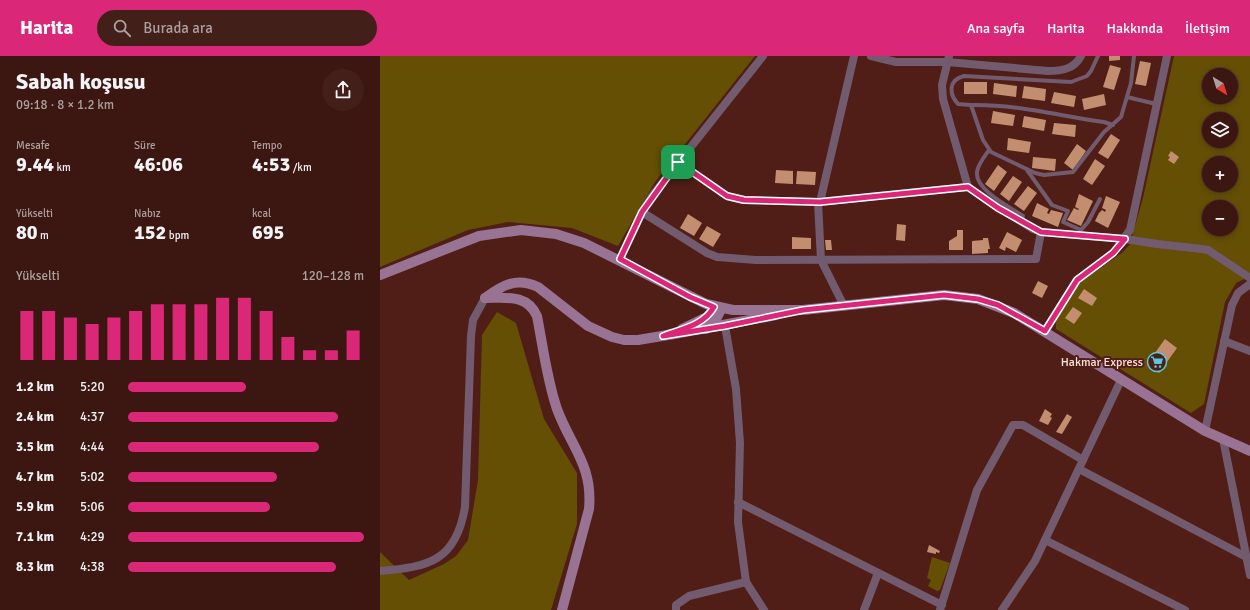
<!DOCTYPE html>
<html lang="tr">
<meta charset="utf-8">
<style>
body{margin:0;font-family:Signika,sans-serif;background:#431f19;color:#f1f3f6;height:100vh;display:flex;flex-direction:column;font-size:15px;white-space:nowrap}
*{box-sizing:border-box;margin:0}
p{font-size:13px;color:#ac9f9f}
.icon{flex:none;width:22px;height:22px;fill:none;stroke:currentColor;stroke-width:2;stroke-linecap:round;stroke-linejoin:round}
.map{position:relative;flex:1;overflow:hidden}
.side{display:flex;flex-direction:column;background:#3c1610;width:380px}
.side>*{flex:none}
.needle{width:26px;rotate:142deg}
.controls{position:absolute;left:822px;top:12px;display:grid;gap:8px}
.controls a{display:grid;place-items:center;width:36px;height:36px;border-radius:50%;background:#3c1610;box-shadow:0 2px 6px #0003,0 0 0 1px #553530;font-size:20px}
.pin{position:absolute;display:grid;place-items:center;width:34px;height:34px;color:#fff;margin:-17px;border-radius:8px;box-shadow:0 2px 6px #0006}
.round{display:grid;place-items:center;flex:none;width:42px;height:42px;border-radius:21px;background:#431f19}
.headline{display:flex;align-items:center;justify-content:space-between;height:68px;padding:0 16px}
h1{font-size:22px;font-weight:700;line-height:30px}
.metrics{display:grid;grid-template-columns:repeat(3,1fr);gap:6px;height:68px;padding:4px 16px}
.metrics div{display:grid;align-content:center}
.metrics b{font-size:20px;font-weight:700}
.metrics small{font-size:11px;font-weight:400}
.metrics p{font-size:11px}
.chart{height:112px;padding:8px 16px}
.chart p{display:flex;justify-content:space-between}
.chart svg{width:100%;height:72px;margin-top:4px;stroke:#db2777;stroke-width:6}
ul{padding:0 16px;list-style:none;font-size:13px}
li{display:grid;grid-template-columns:64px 48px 1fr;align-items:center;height:30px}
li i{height:10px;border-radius:5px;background:#db2777}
header{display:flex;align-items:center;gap:24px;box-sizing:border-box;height:56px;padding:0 20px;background:#db2777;color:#fff}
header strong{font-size:19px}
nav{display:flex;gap:22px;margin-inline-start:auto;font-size:14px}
.search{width:280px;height:36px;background:#431f19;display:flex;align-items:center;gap:10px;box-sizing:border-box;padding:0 14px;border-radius:22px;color:#ac9f9f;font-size:15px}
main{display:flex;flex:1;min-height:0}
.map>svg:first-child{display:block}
</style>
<header>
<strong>Harita</strong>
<div class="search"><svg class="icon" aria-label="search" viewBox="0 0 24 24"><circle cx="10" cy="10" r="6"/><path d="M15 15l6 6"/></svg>Burada ara</div>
<nav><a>Ana sayfa</a><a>Harita</a><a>Hakkında</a><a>İletişim</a></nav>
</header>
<main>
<section class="side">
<div class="headline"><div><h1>Sabah koşusu</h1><p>09:18 · 8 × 1.2 km</p></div><a class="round"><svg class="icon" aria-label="share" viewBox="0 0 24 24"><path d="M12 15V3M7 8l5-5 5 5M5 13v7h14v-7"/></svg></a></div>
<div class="metrics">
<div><p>Mesafe</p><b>9.44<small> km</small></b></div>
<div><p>Süre</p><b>46:06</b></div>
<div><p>Tempo</p><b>4:53<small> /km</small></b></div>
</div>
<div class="metrics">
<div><p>Yükselti</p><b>80<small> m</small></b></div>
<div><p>Nabız</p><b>152<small> bpm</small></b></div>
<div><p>kcal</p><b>695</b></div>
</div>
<div class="chart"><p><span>Yükselti</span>120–128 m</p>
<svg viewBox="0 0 160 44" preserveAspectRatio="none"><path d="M5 44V14M15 44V14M25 44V18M35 44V22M45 44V18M55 44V14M65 44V10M75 44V10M85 44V10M95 44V6M105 44V6M115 44V14M125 44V30M135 44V38M145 44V38M155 44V26"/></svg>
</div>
<ul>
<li><b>1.2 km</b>5:20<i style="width:50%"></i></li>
<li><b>2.4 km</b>4:37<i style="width:89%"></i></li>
<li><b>3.5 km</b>4:44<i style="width:81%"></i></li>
<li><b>4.7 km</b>5:02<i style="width:63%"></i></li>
<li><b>5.9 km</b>5:06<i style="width:60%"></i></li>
<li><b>7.1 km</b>4:29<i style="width:100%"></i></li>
<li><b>8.3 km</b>4:38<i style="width:88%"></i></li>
</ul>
</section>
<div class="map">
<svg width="870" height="554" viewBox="0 0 870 554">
<rect width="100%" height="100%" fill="#501e16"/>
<!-- green -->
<g fill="#644f05" fill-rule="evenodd">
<path d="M0,0H375L275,126L238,190L192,172L128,166L88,174L0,211Z"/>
<path d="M794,0H870V220L856,227L845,246L824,348L811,357L676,273V265L687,244L702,225L743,196L750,188L763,142ZM829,19H851V41H829ZM829,63H851V85H829ZM829,107H851V129H829ZM829,151H851V173H829Z"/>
<path d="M117,256L136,267L164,363L197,417V468L171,554H0V496L29,524L64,508L76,500L88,484L98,424L102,279Z"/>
<path d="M552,501L570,507L560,534L557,535L548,530L551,524L547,522Z"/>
</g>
<!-- building -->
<g fill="#c38e6f">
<path d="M729,0H740V4L729,5Z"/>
<path d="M760,5L771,7L766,30L755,28Z"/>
<path d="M730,9L741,12L734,34L723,31Z"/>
<rect x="584" y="26" width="23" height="12"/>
<path d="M614,27L637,30L636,41L613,38Z"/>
<path d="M644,30L666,33L665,45L642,42Z"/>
<path d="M674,36L696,40L694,51L671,47Z"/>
<path d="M724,38L726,49L704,54L702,43Z"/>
<path d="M613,55L635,59L633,70L611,67Z"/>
<path d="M644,60L666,64L664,75L642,71Z"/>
<path d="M674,67L696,69L695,81L672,78Z"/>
<path d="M731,78L740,84L728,103L718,97Z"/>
<path d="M628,82L651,86L649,97L627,94Z"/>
<path d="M697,88L706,95L693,114L684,107Z"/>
<path d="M791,95L799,101L794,108L788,104L790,101L788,100Z"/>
<path d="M653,101L676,103L675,115L652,112Z"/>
<path d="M715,103L725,110L712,129L703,123Z"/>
<path d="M618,109L627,116L614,135L605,128Z"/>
<path d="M396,114L413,115V128L395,127Z"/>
<path d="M417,115L436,116L435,129L416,128Z"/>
<path d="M633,120L642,126L629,145L620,138Z"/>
<path d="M648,130L657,137L644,155L634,148Z"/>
<path d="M699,138L713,145L701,170L687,164L694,152L698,154L699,153L695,151Z"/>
<path d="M726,140L740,146L728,172L715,165L719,157L722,154L725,156L726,154L722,152Z"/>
<path d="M657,147L669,153L667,157L669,158L671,154L683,157L678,171L652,160Z"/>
<path d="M308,158L322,167L314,180L300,172Z"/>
<path d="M517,168L526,169L525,185L516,184Z"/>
<path d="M327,170L341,178L333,191L319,183Z"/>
<path d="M577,174H583V194H569V185L577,180Z"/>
<path d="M627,176L642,184L636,196L626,191L625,195L619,192Z"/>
<path d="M412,181L431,182V193H412Z"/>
<path d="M603,182H608L610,193H608V197L592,198V185L603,184Z"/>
<path d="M445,184H451L452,194H446Z"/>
<path d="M658,225L668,230L662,242L652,237Z"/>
<path d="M704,233L717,242L712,250L698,242Z"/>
<path d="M693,251L702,257L694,268L685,262Z"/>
<path d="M785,283L797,292L779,317L767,308Z"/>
<path d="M665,353L672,358L670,361L672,362L668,369L659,365Z"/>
<path d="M687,358L692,361L682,378L676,376Z"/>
<path d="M549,489L560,495L559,497L556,496V498L547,496Z"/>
</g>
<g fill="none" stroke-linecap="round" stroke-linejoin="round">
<!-- lane -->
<g stroke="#735b6f" stroke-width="4">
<path d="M747,41L776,48"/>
<path d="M591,49L578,48C569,38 568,24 584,20L691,26L707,20L711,15L718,0"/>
<path d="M733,69L724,66C680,60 635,48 591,49L603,84L611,96L655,117L664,119L693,116L724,76L741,61L751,27L754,0"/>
<path d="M609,94C605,100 598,108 597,116C595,134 630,151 643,160"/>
<path d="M647,114L672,149L688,155L683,166L701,174L708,166L720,143"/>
</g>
<!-- street -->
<g stroke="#735b6f" stroke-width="8">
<path d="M491,0L516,6H567L668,15C682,15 694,13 701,0"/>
<path d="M569,0L562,29L563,43L588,131L618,151L653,173L661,176L745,183L777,188L822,193L828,194L870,222"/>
<path d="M298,106L347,140L364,144L438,146L588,131"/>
<path d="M438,146L441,204L464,250"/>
<path d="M440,146L474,0"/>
<path d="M262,156L327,197L337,201L376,204L656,203L661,176"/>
<path d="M240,203L262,156L272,140L383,0"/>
<path d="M345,270L356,333L360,387L358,466L366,526L384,554"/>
<path d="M665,275L697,224L733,197L750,174L787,0"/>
<path d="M844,285L870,295"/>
<path d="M825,375L852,249L858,237L870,228"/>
<path d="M843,383L870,519"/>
<path d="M699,413L870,503"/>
<path d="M358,446L562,549"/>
<path d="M665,484L805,554"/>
<path d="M0,515C49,511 76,505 85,451L91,280L93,264L105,242"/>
<path d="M296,554V549L309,540L366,526"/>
<path d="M484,554L498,517"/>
<path d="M560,554L597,434L633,369H643L703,404"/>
<path d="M622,554L655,505L741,324"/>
</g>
<!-- secondary -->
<g stroke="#987393" stroke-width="10">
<path d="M0,219L99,180L141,174L176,178L204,187L326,248L353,254H423L564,239L598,243L634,257L825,375L870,395"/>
<path d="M105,242C127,242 147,238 157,260C163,291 167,324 177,353C191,391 213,409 209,453L182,554"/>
<path d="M105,242C123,229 136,221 158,231L208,270L232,281L244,284H258L294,278L396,259"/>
<path d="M302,273L327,261L335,251"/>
<path d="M326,273L334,267L342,252"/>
</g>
</g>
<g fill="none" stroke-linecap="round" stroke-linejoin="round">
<defs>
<path id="route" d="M298,106L347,140L364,144L440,146L588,131L618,152L661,176L745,183L733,197L697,224L665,275L618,249L598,243L564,239L423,254L345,270L283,280C302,273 324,269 334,251L310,241L240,203L262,156Z"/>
</defs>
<!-- route casing -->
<use href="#route" stroke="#fff" stroke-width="8"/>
<!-- route -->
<use href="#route" stroke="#db2777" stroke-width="5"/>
</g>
<!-- icons -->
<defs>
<symbol id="supermarket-ring" viewBox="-11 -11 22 22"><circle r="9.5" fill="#501e16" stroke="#55cadf" stroke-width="1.5"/><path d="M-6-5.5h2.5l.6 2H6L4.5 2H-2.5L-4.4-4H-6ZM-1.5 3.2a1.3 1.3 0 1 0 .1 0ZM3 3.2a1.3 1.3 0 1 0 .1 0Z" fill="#55cadf"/></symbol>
</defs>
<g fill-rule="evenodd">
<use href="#supermarket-ring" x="766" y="295" width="22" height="22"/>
</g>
<g text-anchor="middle" stroke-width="4" stroke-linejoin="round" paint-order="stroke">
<!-- poi labels -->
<g font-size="12" fill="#fee3dd" stroke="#501e16" text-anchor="end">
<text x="763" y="310">Hakmar Express</text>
</g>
</g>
</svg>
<div class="controls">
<a><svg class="needle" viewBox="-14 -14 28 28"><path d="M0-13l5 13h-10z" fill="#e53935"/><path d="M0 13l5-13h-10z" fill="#ac9f9f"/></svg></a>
<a><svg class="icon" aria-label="layers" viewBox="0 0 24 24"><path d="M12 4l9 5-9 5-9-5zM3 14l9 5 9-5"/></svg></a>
<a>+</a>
<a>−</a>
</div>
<div class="pin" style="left:298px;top:106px;background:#1e9e55"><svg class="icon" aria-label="arrive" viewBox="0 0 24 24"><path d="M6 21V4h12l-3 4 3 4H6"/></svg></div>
</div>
</main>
